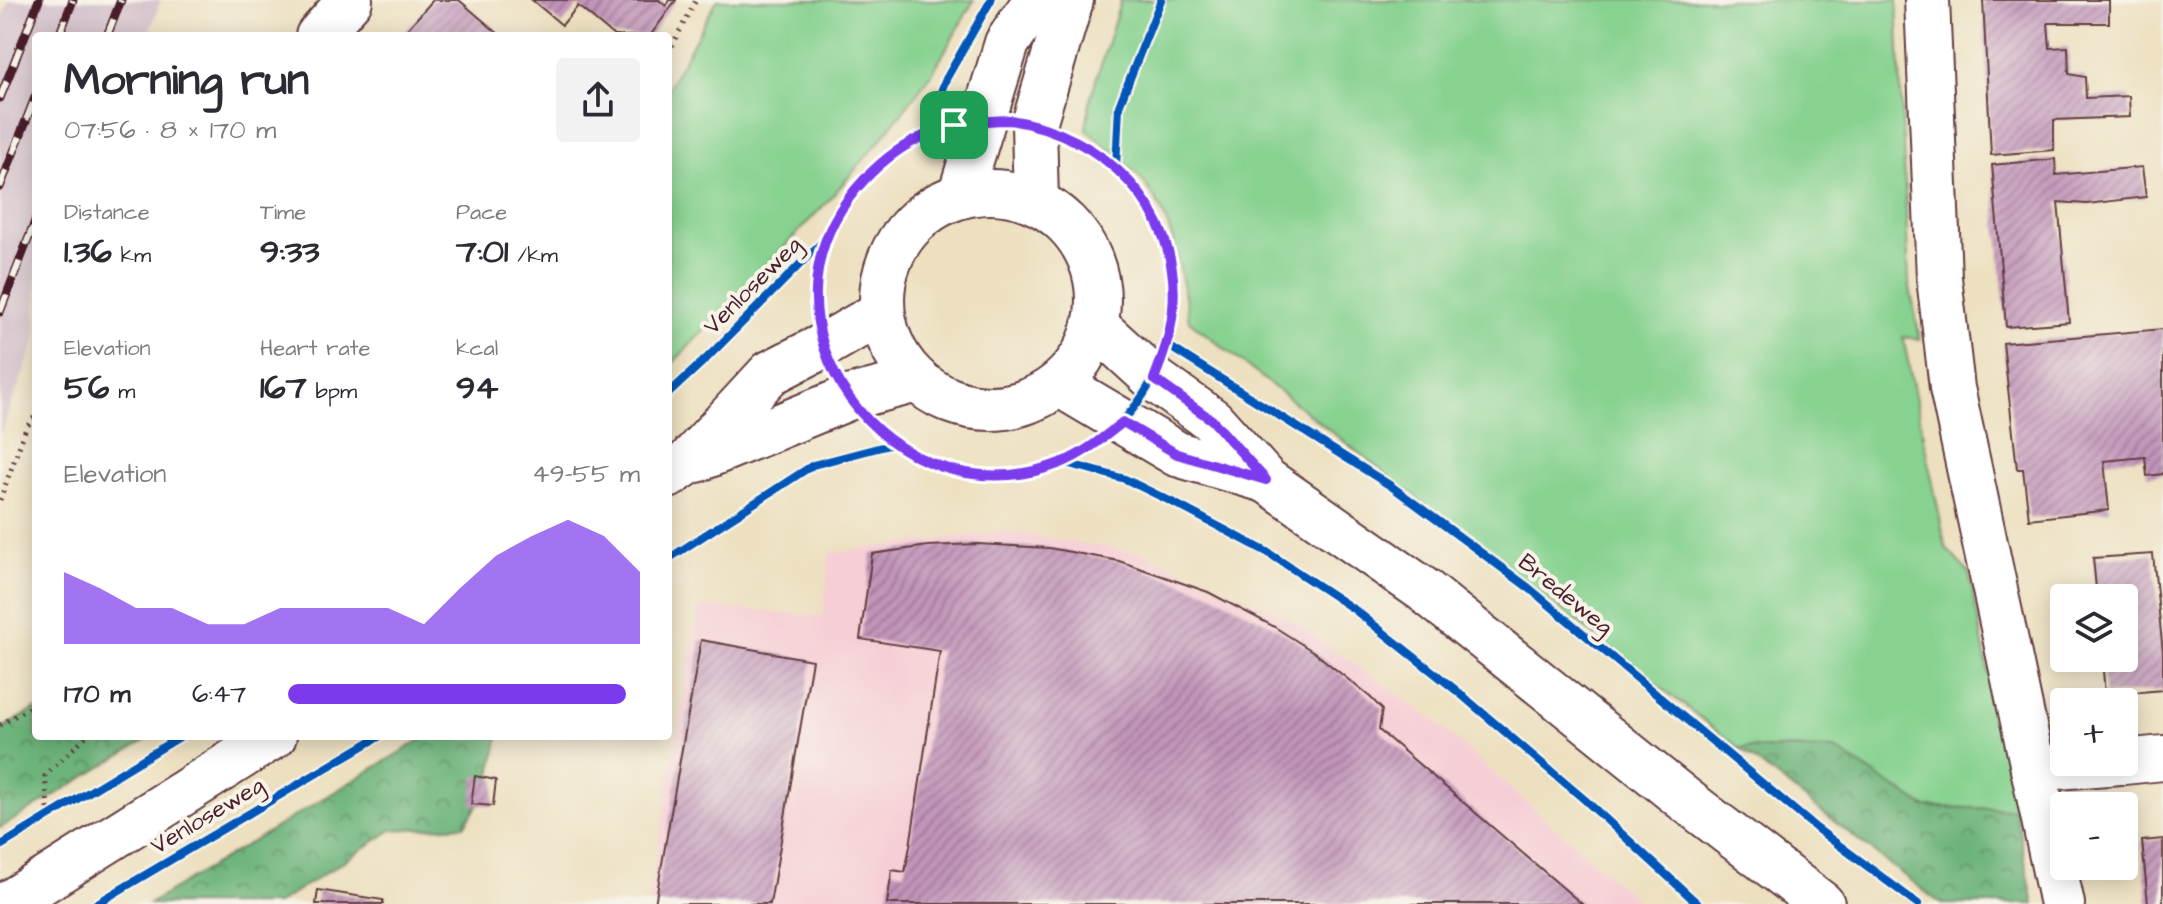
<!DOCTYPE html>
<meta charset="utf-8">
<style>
body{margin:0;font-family:"Architects Daughter",sans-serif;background:#f2f2f3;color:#2b2b33;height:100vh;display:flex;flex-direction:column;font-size:30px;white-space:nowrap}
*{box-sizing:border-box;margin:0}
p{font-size:26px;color:#7c7c81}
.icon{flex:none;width:44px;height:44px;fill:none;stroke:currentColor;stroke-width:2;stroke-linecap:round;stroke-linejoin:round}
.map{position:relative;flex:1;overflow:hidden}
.details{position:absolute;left:32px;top:32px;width:640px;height:708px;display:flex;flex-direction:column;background:#fff;border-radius:8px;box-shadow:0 4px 20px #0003}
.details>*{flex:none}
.controls{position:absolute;left:2050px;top:584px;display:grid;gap:16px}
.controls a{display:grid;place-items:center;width:88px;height:88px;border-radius:8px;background:#fff;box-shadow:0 4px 20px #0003;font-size:40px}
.pin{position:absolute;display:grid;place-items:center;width:68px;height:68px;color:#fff;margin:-34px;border-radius:16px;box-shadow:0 4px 12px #0006}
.round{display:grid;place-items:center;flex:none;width:84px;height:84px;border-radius:8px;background:#f2f2f3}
.head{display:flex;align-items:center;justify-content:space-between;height:136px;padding:0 32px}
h1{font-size:44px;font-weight:700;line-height:60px}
.stats{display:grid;grid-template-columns:repeat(3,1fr);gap:12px;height:136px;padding:8px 32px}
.stats div{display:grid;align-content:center}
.stats b{font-size:34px;font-weight:700}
.stats small{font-size:22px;font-weight:400}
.stats p{font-size:22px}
.chart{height:224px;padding:16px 32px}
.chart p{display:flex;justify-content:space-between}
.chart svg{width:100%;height:144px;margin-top:8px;fill:#7c3aed;opacity:.7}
ul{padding:0 32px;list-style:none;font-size:26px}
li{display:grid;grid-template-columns:128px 96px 1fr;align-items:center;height:60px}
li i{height:20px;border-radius:10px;background:#7c3aed}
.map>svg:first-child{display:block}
</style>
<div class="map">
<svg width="2163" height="904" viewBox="0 0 2163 904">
<defs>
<pattern id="forest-crowns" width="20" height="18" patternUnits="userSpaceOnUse" patternTransform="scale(2)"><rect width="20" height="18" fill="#6db47a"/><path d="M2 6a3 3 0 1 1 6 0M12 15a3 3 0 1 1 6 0" fill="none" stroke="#5c9264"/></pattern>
<pattern id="building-hatch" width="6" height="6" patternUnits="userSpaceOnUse" patternTransform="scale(2)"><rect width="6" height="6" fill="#c194b9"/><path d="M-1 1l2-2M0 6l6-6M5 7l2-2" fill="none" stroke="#9f7897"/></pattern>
</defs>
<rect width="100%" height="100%" fill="#f7f3e8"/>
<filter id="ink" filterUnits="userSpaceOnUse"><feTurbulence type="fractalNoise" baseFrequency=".0125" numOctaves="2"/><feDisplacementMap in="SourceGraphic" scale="16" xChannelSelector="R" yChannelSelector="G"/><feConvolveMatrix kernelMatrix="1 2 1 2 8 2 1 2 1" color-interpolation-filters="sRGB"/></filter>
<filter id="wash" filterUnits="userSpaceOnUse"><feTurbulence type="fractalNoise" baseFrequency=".006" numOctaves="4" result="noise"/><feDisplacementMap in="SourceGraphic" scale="32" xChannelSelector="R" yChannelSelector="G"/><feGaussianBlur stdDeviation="1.8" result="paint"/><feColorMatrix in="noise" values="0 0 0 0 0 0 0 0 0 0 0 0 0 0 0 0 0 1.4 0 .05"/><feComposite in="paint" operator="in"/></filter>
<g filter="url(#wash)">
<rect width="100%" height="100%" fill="#ede0c0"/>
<!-- built -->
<path fill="#f6cfd6" d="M1005,531L1147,554L1292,620L1435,721L1641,904H648L699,606L823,616L829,553Z"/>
<!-- railway -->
<path fill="#d1bdc9" d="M9,0H161L148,36H36V340L0,434V22Z"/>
<!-- green -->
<g fill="#87d290" stroke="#68785e" stroke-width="2">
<path d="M717,0H974L933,72L879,142L826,203L668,368V88Z"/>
<path d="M1121,0H1897L1909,282L1920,339L1903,337L1946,548L1969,573L2015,809L1925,807L1834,749L1739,748L1189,321C1181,272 1175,220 1142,180C1126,161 1104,145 1086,129L1091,96Z"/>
</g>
<!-- forest -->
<g fill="url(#forest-crowns)" stroke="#5c6a52" stroke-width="2">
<path d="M36,709V736H153L0,828V729Z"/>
<path d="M427,736H499L488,789L464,826L392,830L277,904H149Z"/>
<path d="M1739,748L1835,749L1925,807L2015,809L2034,904H1941Z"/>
</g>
<g id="blocks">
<!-- building -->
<g fill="url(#building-hatch)">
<path d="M433,0H459L501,36H401Z"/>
<path d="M532,0H659L666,6L670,0H676L650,36H614L578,6L562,25Z"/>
<path d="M1983,0H2109V23H2048L2050,48L2068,47L2069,74L2085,77L2086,98L2129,96L2130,117L2054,120V150L1991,155Z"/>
<path d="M2055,159L2056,175L2142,167L2146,197L2087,204L2058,202L2069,322L2006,327L1992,165Z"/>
<path d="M2163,329V474L2147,476L2145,457L2104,461L2109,510L2029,519L2023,469H2017L2003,343Z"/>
<path d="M977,544L1049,548L1119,561L1208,592L1273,626L1314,652L1370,697L1382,709L1379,730L1582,904H887L892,870L905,872L910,846L940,651L860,639L872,554L928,546Z"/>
<path d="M2153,554L2163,653V690L2105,695L2102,658H2124V598H2097L2093,558Z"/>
<path d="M701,640L812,660L770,904H655Z"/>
<path d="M475,776L496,780L493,806L471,804Z"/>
<path d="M2163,839V903L2148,904L2142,841Z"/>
<path d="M318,890L383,900V904H316Z"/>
</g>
</g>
</g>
<g filter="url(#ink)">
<use href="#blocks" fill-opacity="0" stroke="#623c41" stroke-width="2"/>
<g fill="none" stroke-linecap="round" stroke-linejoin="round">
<defs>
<g id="minor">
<path d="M1927,0L1939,278L1952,388L2062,904"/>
<path d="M318,36L350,0"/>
<path d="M2124,762L2163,758"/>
<path d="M2033,769L2119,762"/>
</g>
<g id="tertiary">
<circle cx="990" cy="300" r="108"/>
<path d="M960,196L1007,43L1036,0"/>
<path d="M1036,202L1034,124L1071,0"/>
<path d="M1095,325L1154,379L1212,420L1266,480L1424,590L1683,798L1822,904"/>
<path d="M1059,384L1177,454L1265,480"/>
<path d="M697,460L848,398L917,380"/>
<path d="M668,476L687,463L770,373L823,346L882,312"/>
<path d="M7,904L274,736"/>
</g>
</defs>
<!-- minor casing -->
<use href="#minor" stroke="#623c41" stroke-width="48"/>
<!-- tertiary casing -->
<use href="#tertiary" stroke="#623c41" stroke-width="48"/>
<!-- path -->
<g stroke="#623c41" stroke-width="5" stroke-dasharray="2 6" stroke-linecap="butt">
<path d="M668,53L696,0"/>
<path d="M0,500L26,428L36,415"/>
<path d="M0,725L36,704"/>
<path d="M49,817L45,776L86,736"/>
</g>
<!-- minor -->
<use href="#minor" stroke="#fff" stroke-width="44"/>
<!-- tertiary -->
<use href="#tertiary" stroke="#fff" stroke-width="44"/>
<defs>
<g id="rail">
<path d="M59,36L73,0"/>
<path d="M107,36L121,0"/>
<path d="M0,98L39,0"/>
<path d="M0,187L36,95"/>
<path d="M0,312L36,219"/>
</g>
</defs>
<!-- rail casing -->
<use href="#rail" stroke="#4a1f2b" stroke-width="9"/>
<!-- rail -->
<use href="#rail" stroke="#f7f3e8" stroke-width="6" stroke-dasharray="18" stroke-linecap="butt"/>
<defs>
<g id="cycleway">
<circle cx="995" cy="298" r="177"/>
<path d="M924,135L946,79L991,0"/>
<path d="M1116,167L1119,106L1161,0"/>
<path d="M1167,345L1391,486L1529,588L1816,828L1918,904"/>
<path d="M668,394L709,356L825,239"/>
<path d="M1063,462L1125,479L1174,503L1267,552L1355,610L1457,691L1585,800L1698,904"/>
<path d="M668,559L813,465L893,444"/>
<path d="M0,846L181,736"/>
<path d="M96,904L380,736"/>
</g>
</defs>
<!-- cycleway casing -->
<use href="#cycleway" stroke="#f7f3e8" stroke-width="13"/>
<!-- cycleway -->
<use href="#cycleway" stroke="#0057b8" stroke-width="8"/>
</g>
</g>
<g fill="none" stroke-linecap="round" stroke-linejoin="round" filter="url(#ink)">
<defs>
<path id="route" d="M1010,120C1103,134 1182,209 1173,309C1171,334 1163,356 1154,379L1212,420L1266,480L1177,454L1123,422C1104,437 1085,453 1063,462C890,531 734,318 864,180C906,135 949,121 1010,120Z"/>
</defs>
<!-- route casing -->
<use href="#route" stroke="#fff" stroke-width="16"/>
<!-- route -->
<use href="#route" stroke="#7c3aed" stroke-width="10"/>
</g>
<g text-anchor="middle" stroke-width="8" stroke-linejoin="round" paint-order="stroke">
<!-- street labels -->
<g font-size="24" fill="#4a1f2b" stroke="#f7f3e8">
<text transform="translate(752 285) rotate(-45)" y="8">Venloseweg</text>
<text transform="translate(1566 594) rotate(39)" y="8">Bredeweg</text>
<text transform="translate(207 815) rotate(-31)" y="8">Venloseweg</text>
</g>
</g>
</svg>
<div class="controls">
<a><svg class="icon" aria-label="layers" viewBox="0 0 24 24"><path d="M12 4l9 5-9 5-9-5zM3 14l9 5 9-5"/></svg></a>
<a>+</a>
<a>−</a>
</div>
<div class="pin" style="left:954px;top:125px;background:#1e9e55"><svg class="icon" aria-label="arrive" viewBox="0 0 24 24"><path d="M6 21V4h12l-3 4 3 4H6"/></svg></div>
<section class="details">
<div class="head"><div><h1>Morning run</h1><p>07:56 · 8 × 170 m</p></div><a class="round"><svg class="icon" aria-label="share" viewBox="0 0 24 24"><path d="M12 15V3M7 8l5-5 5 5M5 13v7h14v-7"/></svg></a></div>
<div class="stats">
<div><p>Distance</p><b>1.36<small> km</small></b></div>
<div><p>Time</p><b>9:33</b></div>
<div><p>Pace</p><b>7:01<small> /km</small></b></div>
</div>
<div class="stats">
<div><p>Elevation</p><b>56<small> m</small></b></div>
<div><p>Heart rate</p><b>167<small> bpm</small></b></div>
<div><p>kcal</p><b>94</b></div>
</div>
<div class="chart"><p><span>Elevation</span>49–55 m</p>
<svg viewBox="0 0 160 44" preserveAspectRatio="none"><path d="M0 44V22L10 27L20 33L30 33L40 38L50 38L60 33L70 33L80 33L90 33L100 38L110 27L120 17L130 11L140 6L150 11L160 22V44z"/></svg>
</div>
<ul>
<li><b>170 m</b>6:47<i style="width:96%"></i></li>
</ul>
</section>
</div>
